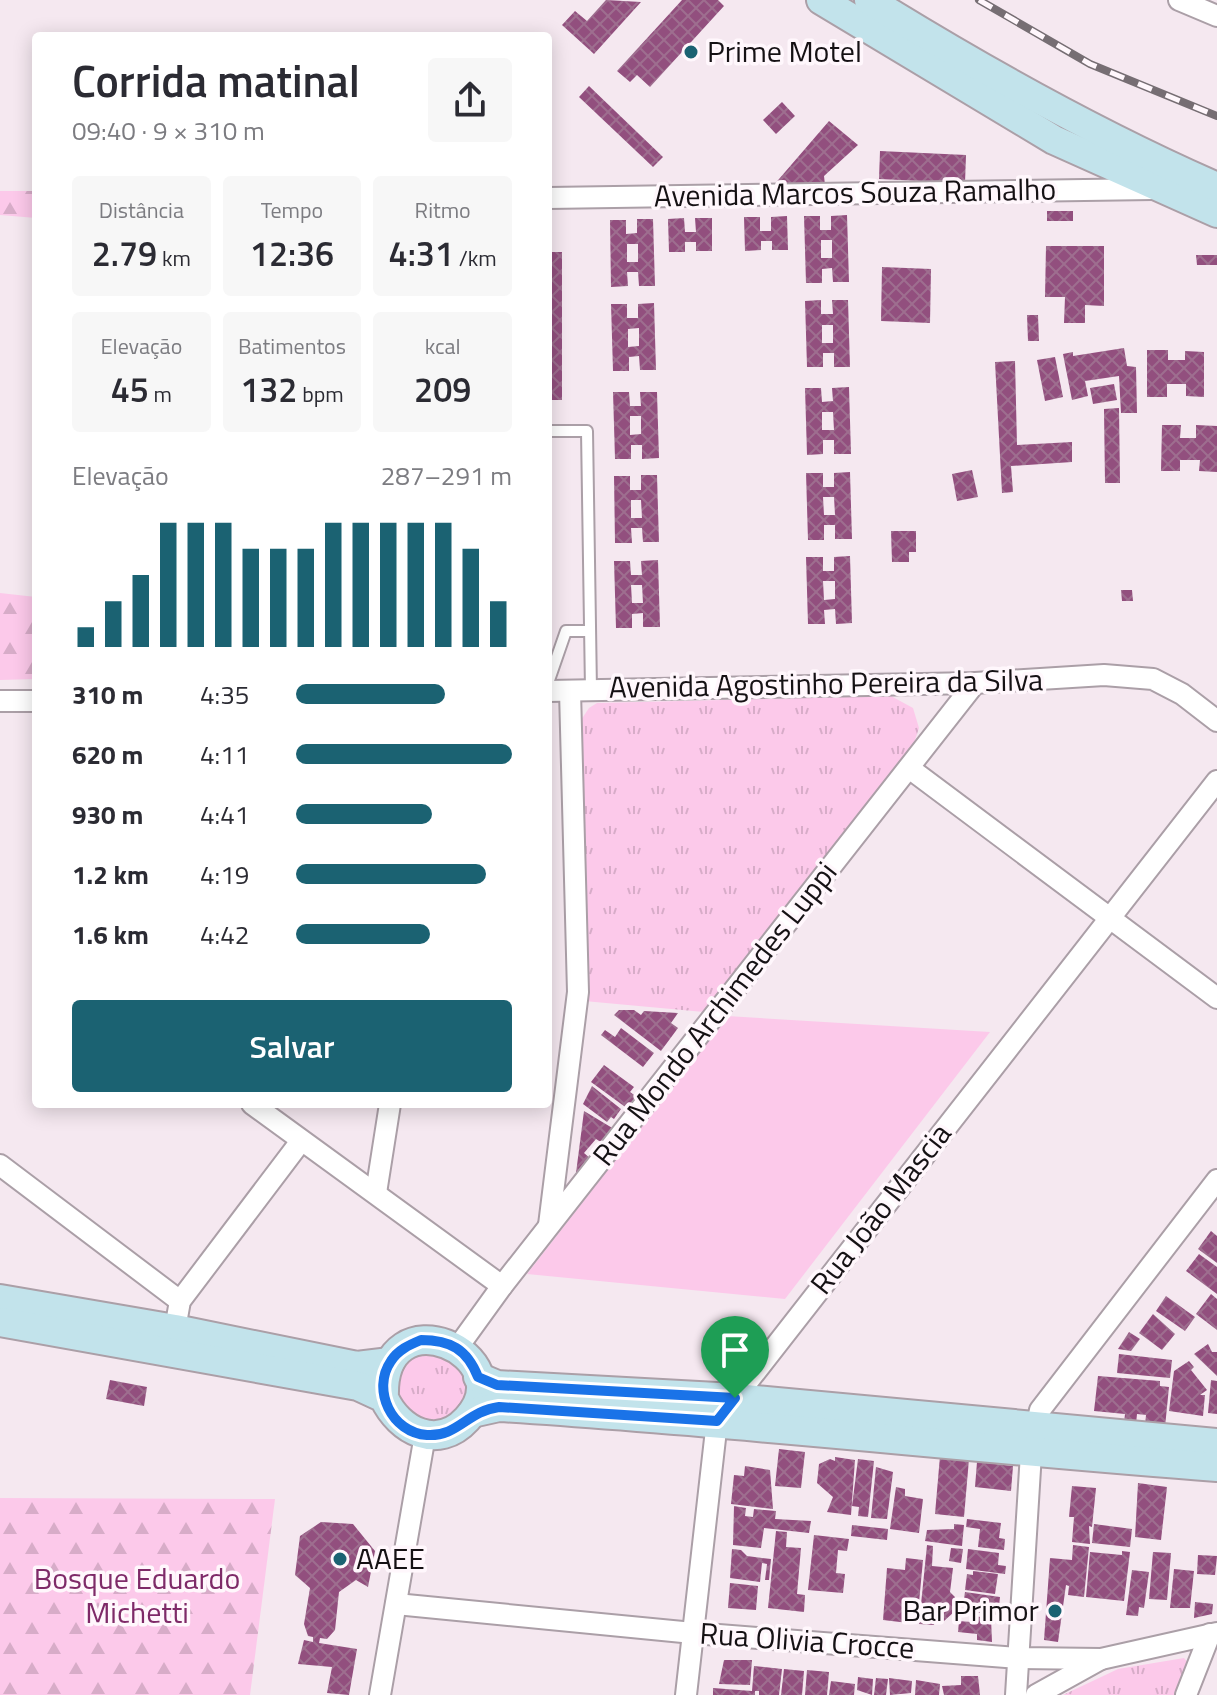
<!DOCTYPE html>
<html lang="pt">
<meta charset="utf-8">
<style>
body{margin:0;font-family:"Titillium Web",sans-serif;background:#f7f7f7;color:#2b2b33;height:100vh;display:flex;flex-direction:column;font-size:30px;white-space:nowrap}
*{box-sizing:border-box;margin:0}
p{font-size:26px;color:#7c7c81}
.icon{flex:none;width:44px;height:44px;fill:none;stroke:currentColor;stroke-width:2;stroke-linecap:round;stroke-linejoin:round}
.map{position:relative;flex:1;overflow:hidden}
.side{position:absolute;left:32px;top:32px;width:520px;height:1076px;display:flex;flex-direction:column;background:#fff;border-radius:8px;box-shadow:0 4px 20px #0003}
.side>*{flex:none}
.pin{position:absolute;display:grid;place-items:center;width:68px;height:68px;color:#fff;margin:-82px -34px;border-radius:50% 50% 50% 0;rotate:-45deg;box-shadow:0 0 8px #0007}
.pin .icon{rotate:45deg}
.round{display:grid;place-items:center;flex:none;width:84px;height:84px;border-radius:8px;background:#f7f7f7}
.head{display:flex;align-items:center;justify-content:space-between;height:136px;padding:0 40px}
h1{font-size:44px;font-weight:600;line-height:60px}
.stats{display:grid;grid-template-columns:repeat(3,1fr);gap:12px;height:136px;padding:8px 40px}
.stats div{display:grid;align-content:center;border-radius:8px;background:#f7f7f7;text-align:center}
.stats b{font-size:34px;font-weight:600}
.stats small{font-size:22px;font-weight:400}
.stats p{font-size:22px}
.chart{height:224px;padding:16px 40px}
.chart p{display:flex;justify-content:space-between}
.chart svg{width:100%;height:144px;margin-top:8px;stroke:#1b6272;stroke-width:6}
.action{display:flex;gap:16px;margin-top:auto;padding:16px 40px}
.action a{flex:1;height:92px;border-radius:8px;background:#1b6272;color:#fff;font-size:32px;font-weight:600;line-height:92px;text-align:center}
ul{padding:0 40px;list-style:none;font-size:26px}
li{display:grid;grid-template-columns:128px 96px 1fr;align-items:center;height:60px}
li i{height:20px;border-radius:10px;background:#1b6272}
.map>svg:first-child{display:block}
</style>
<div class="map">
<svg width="1217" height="1695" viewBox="0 0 1217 1695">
<defs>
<pattern id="forest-firs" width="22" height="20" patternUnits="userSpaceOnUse" patternTransform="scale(2)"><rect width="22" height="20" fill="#fcc9ea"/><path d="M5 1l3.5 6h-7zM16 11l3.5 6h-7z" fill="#d7acc8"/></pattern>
<pattern id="park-tufts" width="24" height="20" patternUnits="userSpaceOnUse" patternTransform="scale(2)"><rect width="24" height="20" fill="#fcc9ea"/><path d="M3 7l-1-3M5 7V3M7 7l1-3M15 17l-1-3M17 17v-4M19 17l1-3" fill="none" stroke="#d7acc8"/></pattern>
<pattern id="building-cross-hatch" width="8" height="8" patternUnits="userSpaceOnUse" patternTransform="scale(2)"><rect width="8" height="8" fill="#924f7e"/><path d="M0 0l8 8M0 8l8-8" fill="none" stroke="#9e6e8f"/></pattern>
</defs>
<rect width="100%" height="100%" fill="#f5e8f0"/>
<!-- green -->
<path fill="#fcc9ea" d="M727,1016L990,1032L785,1299L527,1274Z"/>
<!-- forest -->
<g fill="url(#forest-firs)">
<path d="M0,191H36V218L0,215Z"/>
<path d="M0,593L36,597V679L0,680Z"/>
<path d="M0,1498L275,1499L250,1695H0Z"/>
</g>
<!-- park -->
<g fill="url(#park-tufts)">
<path d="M891,696L913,708L919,728L914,743L704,1012L584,1001L579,723L589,708L597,703Z"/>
<path d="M418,1352H447L472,1387L449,1423H419L398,1403L397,1373Z"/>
<path d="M1184,1658L1189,1664L1188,1673L1175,1695H1063L1118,1669Z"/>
</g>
<!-- building -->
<g fill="url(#building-cross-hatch)" fill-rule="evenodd">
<path d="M606,0L641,2L594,54L562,25L575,11L587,21Z"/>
<path d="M682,0H718L724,6L650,87L637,75L630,82L617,71Z"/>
<path d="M589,86L663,157L653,167L579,97Z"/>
<path d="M782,102L795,116L776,134L763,120Z"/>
<path d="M829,121L858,145L824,176L825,185L773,186Z"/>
<path d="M880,151L966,155L965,183L879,179Z"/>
<rect x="1047" y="211" width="26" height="10"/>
<path d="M847,215L849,282H833L832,268L822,269V283H806L804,216H820V230H831V216ZM821,240H832V258H821Z"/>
<path d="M787,216L788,250H772V241H761V250L745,251L744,217H760V231H771V217Z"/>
<path d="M684,218L685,232H696L695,218H712V251H696V242H685V252H669L668,219Z"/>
<path d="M637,219H653L655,286H639L638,272H627L628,286L611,287L610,220H626V234L637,233ZM627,244H638V262H627Z"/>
<path d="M1046,246H1104V306L1085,305V323H1064L1065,297H1045Z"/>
<rect x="548" y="252" width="14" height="148"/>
<path d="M1196,255H1217V265H1197Z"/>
<path d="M882,267L931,269L930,323L881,321Z"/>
<path d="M821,300V314H833L832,300H848L850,367H834V353H823V367H807L805,301ZM822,325H833V343H822Z"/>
<path d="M654,303L656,370H640L639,356L629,357V371H613L611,304H627V318H638V304ZM639,328V346L628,347V329Z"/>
<path d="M1027,315H1038L1039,341H1028Z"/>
<path d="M1124,348L1127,366L1136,367L1137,413H1121L1119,376L1085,381L1088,396L1072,400L1063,354L1073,352V356Z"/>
<path d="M1147,350H1168V360H1185V351L1204,352V397L1186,396V384H1167V397H1147Z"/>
<path d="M1055,357L1063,397L1045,401L1037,360Z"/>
<path d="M1015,361L1017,445L1072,442V462L1011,466L1013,492L1002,493L995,362Z"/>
<path d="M1114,384L1117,400L1093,404L1090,388Z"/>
<path d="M849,387L851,454H834V440H823V454L807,455L805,388H821L822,402L833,401L832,388ZM822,412H833L834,430H822Z"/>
<path d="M613,392H629L630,406H641L640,392H657L659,458L642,459V445H631V459H615ZM630,416H641V434L630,435Z"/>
<path d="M1119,408L1120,483H1105L1104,409Z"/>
<path d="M1162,425H1181L1180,438H1196V425L1217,426V472L1199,471L1200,460H1180V471H1161Z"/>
<path d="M972,470L978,497L957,501L952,474Z"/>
<path d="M850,472L852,539H835V525H824V540H808L806,473H823V487H834V473ZM823,497H834L835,515H824Z"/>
<path d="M641,475H657L659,542H643L642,528H631L632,543H615L614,476H630V490H641ZM631,500H641L642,518H631Z"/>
<path d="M891,531H916V552H909V562H892Z"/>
<path d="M850,556L852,623L836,624L835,609L824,610L825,624H808L806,557H823V571H834V557ZM823,581H835V599L824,600Z"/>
<path d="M658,560L660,627H643V613L632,614V628H616L614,561H630L631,575H642L641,561ZM631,585H642L643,603H632Z"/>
<path d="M1121,590H1132L1133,601H1122Z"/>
<path d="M619,1010H634L641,1015L644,1011L678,1013L671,1023L678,1028L661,1051L614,1015Z"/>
<path d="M621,1028L654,1053L643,1067L601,1035L605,1030L615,1037Z"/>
<path d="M604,1065L634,1087L630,1092L637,1097L628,1109L591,1082Z"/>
<path d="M592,1086L621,1109L614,1119L611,1117L607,1122L583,1104Z"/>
<path d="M584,1111L614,1129L604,1144L596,1139L584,1153L591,1159L582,1173H576Z"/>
<path d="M1211,1231L1217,1236V1263L1198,1249Z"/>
<path d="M1199,1254L1217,1267V1294L1186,1271Z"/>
<path d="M1211,1294L1217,1299V1330L1196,1314Z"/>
<path d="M1166,1296L1195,1317L1185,1331L1156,1311Z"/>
<path d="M1153,1314L1175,1334L1162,1350L1139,1333Z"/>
<path d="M1129,1332L1140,1339L1131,1351L1118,1349Z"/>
<path d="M1208,1344L1212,1352H1217V1376L1194,1354Z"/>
<path d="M1119,1354L1172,1360L1170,1378L1117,1373Z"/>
<path d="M1189,1361L1194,1367L1191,1370L1207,1390L1200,1395H1205L1203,1416L1169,1411L1174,1371Z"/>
<path d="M1098,1376L1160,1381V1386L1169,1387L1165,1427L1145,1425L1146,1415L1137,1414L1136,1424L1124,1423L1125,1414L1094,1411Z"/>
<path d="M110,1380L147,1387L144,1406L106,1399Z"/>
<path d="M1211,1380L1217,1381V1414L1208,1413Z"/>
<path d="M779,1449L805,1452L801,1488L775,1486Z"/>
<path d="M940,1456L969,1459L964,1517L935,1514Z"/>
<path d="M835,1457L855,1460L851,1515L827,1512L833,1497L817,1483L819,1464L830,1459L835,1461Z"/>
<path d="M858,1459L874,1461L868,1517L858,1516L859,1507L852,1506Z"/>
<path d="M977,1462L1013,1466L1011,1491L975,1487Z"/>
<path d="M745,1466L770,1470L773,1509L731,1504L734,1475L744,1476Z"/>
<path d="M876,1467L893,1472L887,1519L871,1518Z"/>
<path d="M1138,1483L1167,1487L1161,1540L1135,1537Z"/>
<path d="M1072,1486L1096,1488L1092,1527L1089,1526L1090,1544L1072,1542L1074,1517H1069Z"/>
<path d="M896,1487L905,1489V1496L923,1499L919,1533L890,1529Z"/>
<path d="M734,1506L746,1508L745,1516L753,1517L754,1509L776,1511L775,1519L811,1521L809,1533L764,1528L761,1548L733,1545Z"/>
<path d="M967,1519L1001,1523L999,1538L1005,1539L1004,1550L978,1547L980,1529L966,1527Z"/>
<path d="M321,1522L353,1524L375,1551L368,1587L356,1580L339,1592L335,1630L327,1639L320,1638L319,1643L357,1649L349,1695L327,1693L332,1667L298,1664L304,1640L313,1642V1637L308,1636L304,1624L310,1588L295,1575L300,1536Z"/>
<path d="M954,1524L964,1525L962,1546L925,1541L927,1530L954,1529Z"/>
<path d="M1094,1524L1132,1529L1130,1547L1092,1543Z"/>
<path d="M852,1525L888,1529L887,1540L851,1536Z"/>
<path d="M776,1531L787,1532L786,1547L801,1548L797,1594L805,1595L804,1612L768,1608Z"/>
<path d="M814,1535L849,1539L847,1551L838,1550L836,1573L845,1574L843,1593L808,1590Z"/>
<path d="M927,1545L933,1546L932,1566L953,1568L950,1592L955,1597L954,1612L944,1621L935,1620L934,1625L919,1624Z"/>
<path d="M1073,1545L1089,1547L1084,1597L1068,1595L1069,1586L1066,1585L1058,1642L1044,1640L1050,1558L1072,1560Z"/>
<path d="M951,1548L963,1549L961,1563L949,1561Z"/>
<path d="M732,1549L741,1550L747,1556L771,1559L769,1580H765L767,1564L762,1563L760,1582L730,1578Z"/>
<path d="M968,1549L999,1553L998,1565L1006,1566L1005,1574L966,1569Z"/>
<path d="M1122,1551L1130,1552L1124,1601L1086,1597L1090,1552L1122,1555Z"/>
<path d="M1153,1552L1171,1553L1167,1600L1149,1599Z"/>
<path d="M1198,1555L1217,1556L1215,1575L1197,1574Z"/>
<path d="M906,1558L923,1560L917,1624L883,1620L887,1568L905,1570Z"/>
<path d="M1174,1569L1194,1571L1190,1608H1170Z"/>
<path d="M1132,1570L1149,1572L1144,1608L1139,1607L1138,1616L1126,1615Z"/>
<path d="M973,1571L998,1574L995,1594L965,1590L967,1574L973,1575Z"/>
<path d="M730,1583L758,1586L756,1610L728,1608Z"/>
<path d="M965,1592L1000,1597L998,1615L966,1611L967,1605H963Z"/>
<path d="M1195,1602L1213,1604L1212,1614L1194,1618Z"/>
<path d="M972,1616L991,1618L992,1642L977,1640V1634L958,1632L959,1621L971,1622Z"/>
<path d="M724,1660H752L750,1685L719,1684Z"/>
<path d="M754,1666L782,1669L779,1695H759V1691H755V1695H713V1688L752,1691Z"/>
<path d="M784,1669L804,1671L802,1695H781Z"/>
<path d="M807,1670L829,1672L827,1695H805Z"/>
<path d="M961,1676H978L980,1695H944L942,1686L961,1685Z"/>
<path d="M858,1677L873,1679L872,1695L857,1690Z"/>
<path d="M876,1678L888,1679L886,1695H874Z"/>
<path d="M889,1678L912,1681L911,1693L890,1695Z"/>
<path d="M916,1680L940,1684L939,1695H915Z"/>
<path d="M831,1681L855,1684L854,1695H829Z"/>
</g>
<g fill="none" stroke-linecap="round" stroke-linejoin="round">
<defs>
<g id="lane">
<path d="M548,431H587L591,690"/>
<path d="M548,683L566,631H590"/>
</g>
<g id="street">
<path d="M1179,0L1217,16"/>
<path d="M548,198L1153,189"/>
<path d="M548,691L975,683L1104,675L1153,679L1182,694L1217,721"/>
<path d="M0,701H36"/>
<path d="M909,768L1217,998"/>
<path d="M252,1104L502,1286"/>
<path d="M0,1165L180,1301"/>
<path d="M376,1193L390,1104"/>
<path d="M549,1225L578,992L570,691"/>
<path d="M175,1329L180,1301L301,1141"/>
<path d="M458,1347L502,1286L975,683"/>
<path d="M396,1604L693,1633L1019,1658L1101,1659L1217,1633"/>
<path d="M380,1695L425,1435"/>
<path d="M686,1695L717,1421L1217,781"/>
<path d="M1016,1695L1031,1453L1040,1410L1217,1180"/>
<path d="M1036,1695L1101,1659"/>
<path d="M1186,1695L1210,1634"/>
</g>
<g id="secondary">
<path d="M821,0L1054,140L1217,213"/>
<path d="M869,0C982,70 1096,134 1217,187"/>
<path d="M0,1299L175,1329L357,1366L390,1362"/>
<path d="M0,1322L358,1386L384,1398C399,1431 438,1451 467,1419C526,1355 380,1290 384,1398"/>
<path d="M478,1377L497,1385L735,1398L1217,1443"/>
<path d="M472,1413L499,1407C739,1422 977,1449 1217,1467"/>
</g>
</defs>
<!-- lane casing -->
<use href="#lane" stroke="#ab9fa7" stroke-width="14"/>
<!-- street casing -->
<use href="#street" stroke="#ab9fa7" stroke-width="24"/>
<!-- secondary casing -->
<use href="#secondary" stroke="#ab9fa7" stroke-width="32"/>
<!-- lane -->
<use href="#lane" stroke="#fff" stroke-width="10"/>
<!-- street -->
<use href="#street" stroke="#fff" stroke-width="20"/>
<!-- secondary -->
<use href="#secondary" stroke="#c2e3eb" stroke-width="28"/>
<defs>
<path id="rail" d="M979,0L1090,64L1217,116"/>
</defs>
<!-- rail casing -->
<use href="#rail" stroke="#766e73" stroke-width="8"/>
<!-- rail -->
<use href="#rail" stroke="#fff7fc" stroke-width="5" stroke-dasharray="15" stroke-linecap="butt"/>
</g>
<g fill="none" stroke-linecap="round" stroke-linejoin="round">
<defs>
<path id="route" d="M421,1340C450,1340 467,1349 478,1377L497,1385L735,1398L717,1421L499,1407C467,1411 458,1437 427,1435C392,1433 371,1390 391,1361C398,1350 409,1345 421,1340Z"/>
</defs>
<!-- route casing -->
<use href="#route" stroke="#fff" stroke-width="16"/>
<!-- route -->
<use href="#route" stroke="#1a73e8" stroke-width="10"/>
</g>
<!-- markers -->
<g fill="#1b6272" stroke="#fff7fc" stroke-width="3">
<circle cx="691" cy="52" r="8"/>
<circle cx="340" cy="1559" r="8"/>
<circle cx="1055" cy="1611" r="8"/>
</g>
<g text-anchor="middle" stroke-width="7" stroke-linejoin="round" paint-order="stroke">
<!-- poi labels -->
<g font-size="30" fill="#151114" stroke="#fff7fc" text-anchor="start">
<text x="707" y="62">Prime Motel</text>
<text x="356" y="1569">AAEE</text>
<text x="1039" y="1621" text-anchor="end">Bar Primor</text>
</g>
<!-- street labels -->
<g font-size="30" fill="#151114" stroke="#fff7fc">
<text transform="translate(855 193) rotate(-1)" y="10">Avenida Marcos Souza Ramalho</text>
<text transform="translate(826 684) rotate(-1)" y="10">Avenida Agostinho Pereira da Silva</text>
<text transform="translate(715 1014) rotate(-52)" y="10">Rua Mondo Archimedes Luppi</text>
<text transform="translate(881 1209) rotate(-52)" y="10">Rua João Mascia</text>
<text transform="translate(807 1641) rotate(4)" y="10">Rua Olivia Crocce</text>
</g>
<!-- park labels -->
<g font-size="30" fill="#7e2a68" stroke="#fff7fc">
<text x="137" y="1589">Bosque Eduardo<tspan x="137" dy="34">Michetti</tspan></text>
</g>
</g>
</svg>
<div class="pin" style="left:735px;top:1398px;background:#1e9e55"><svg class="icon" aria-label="arrive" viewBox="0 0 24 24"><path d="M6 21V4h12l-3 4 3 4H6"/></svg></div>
<section class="side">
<div class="head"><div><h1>Corrida matinal</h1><p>09:40 · 9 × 310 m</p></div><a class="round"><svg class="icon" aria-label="share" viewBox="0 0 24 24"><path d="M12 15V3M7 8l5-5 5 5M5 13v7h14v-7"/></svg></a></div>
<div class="stats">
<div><p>Distância</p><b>2.79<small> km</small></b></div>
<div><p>Tempo</p><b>12:36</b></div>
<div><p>Ritmo</p><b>4:31<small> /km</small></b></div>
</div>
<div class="stats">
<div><p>Elevação</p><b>45<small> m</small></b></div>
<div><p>Batimentos</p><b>132<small> bpm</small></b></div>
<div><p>kcal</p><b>209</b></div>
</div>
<div class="chart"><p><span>Elevação</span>287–291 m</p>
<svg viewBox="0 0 160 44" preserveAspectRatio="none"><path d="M5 44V38M15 44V30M25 44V22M35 44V6M45 44V6M55 44V6M65 44V14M75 44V14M85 44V14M95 44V6M105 44V6M115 44V6M125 44V6M135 44V6M145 44V14M155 44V30"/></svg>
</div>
<ul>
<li><b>310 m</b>4:35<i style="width:69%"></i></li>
<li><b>620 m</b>4:11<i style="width:100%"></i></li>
<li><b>930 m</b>4:41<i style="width:63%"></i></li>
<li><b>1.2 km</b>4:19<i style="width:88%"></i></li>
<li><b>1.6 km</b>4:42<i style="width:62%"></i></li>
</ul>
<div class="action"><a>Salvar</a></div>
</section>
</div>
